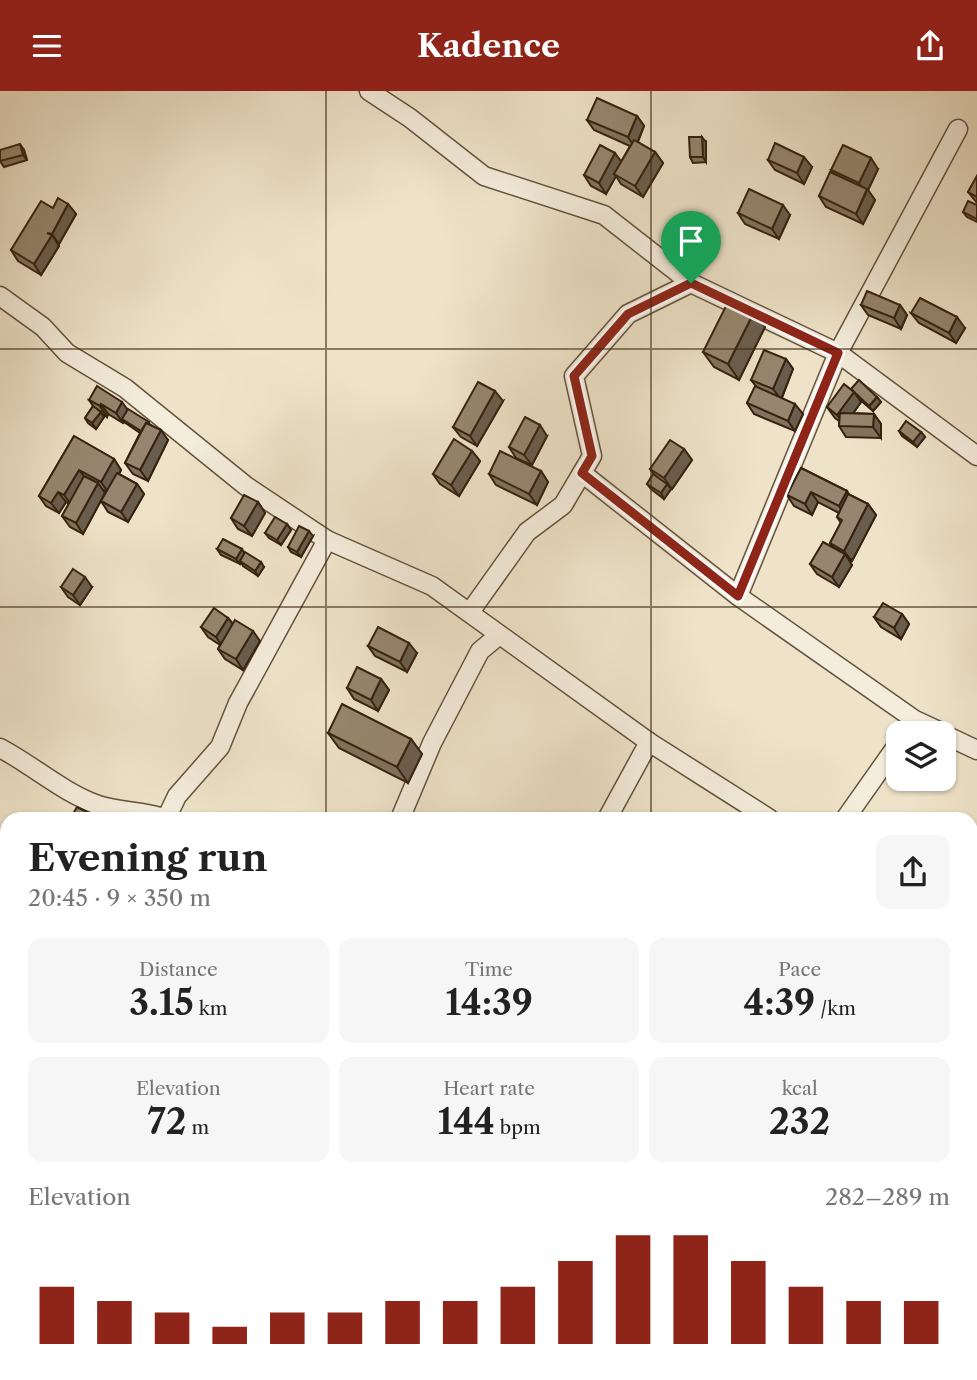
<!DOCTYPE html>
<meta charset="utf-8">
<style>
body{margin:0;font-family:"Libre Caslon Text",serif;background:#f6f6f6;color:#222;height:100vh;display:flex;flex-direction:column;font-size:26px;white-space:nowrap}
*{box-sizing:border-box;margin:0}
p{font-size:23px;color:#767676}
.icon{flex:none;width:38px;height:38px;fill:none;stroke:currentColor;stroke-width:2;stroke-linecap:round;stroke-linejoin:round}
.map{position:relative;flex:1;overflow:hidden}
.sheet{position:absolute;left:0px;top:721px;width:978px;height:569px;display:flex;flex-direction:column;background:#fff;border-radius:21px 21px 0 0;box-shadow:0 2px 5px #0004}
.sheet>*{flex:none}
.tools{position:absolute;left:886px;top:630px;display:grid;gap:14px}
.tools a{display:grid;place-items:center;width:70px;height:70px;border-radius:14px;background:#fff;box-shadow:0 2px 5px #0004;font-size:35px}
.pin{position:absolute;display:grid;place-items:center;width:60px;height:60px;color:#fff;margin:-72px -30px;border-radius:50% 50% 50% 0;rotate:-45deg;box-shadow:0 0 7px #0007}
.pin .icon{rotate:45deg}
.round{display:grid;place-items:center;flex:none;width:74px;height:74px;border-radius:14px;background:#f6f6f6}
.headline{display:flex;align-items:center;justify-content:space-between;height:119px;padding:0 28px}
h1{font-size:38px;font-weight:700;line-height:52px}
.figures{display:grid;grid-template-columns:repeat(3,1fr);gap:10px;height:119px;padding:7px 28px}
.figures div{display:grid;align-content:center;border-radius:14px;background:#f6f6f6;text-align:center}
.figures b{font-size:35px;font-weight:700}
.figures small{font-size:19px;font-weight:400}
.figures p{font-size:19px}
.chart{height:196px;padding:14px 28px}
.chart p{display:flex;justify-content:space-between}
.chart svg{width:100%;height:126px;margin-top:7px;stroke:#8f2418;stroke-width:6}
header{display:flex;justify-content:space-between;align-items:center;height:91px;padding:0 28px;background:#8f2418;color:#fff;font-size:32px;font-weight:700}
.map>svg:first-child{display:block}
</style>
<header><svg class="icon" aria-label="menu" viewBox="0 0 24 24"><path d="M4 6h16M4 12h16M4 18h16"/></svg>Kadence<svg class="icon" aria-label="share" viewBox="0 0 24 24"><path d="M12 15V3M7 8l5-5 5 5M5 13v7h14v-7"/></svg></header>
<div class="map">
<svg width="977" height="1289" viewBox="0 0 977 1289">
<rect width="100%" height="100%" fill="#eee3c9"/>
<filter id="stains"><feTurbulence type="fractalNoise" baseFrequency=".00286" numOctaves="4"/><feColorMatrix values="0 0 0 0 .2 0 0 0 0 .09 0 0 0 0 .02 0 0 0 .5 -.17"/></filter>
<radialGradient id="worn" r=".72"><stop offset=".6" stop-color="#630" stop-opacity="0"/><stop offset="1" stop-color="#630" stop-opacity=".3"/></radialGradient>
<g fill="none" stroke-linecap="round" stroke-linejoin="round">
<!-- stream -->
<g stroke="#7f6e58" stroke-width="5">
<path d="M0,1095L7,1096"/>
<path d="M603,1283L607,1289"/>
</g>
<defs>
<g id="street">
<path d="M369,0L410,27L484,85L604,124L691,192L838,262L977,365"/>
<path d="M0,205L43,236L67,262L125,297L246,395L327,449L432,495L649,651L770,728"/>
<path d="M582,382L738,505L915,629L943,642"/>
<path d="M738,505L838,262L958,38"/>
<path d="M470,521L527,441L563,414L592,365L574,285L628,223L691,192"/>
<path d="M943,643L977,659"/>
<path d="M0,657C34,675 62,701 98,714C120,721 145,720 167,728"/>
<path d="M166,728L177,705L220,656L238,612L327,449"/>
<path d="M400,728L432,652L480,560L498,545"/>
<path d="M607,728L649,651"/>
<path d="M845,728L898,653"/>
<path d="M971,1177L977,1173"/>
<path d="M695,1283L701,1289"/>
<path d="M885,1289L889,1283"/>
</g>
</defs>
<!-- street casing -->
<use href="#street" stroke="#64523d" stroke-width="21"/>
<!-- street -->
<use href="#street" stroke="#f4eddc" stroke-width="18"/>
</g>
<!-- wall -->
<g fill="#81735f" stroke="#36220e" stroke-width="2">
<path d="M637,25L644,35L638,51L655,61L663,72L643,106L621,93L616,85L606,103L591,95L584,84L621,71L630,55L594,39L587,29Z"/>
<path d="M706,51V71L693,72L690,66Z"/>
<path d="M24,59L27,69L4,76L0,70Z"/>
<path d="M768,69L812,76L804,93L775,79Z"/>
<path d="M878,78L868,99L875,109L863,133L826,116L819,105L834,83L831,79Z"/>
<path d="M977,85V112L968,101Z"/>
<path d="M68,113L76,123L59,153H58L59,155L41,184L18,170L11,159L53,117Z"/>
<path d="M977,114V131L967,126L963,121Z"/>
<path d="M738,122L790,124L779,148L745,133Z"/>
<path d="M861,214H900L907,224L901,238L868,224Z"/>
<path d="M754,221L765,236L739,289L714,276L703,261Z"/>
<path d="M911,222L965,237L956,252L919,232Z"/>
<path d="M786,268L793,278L782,307L803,323L795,340L754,323L747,312L756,295L751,289Z"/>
<path d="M851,298L877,306L881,311L873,320L859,308L861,311L853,322L874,323L881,333V347L846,346L839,335V330L835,327L827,316Z"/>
<path d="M89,309L127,318L151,334L168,349L148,390L133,383L125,372L140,342L124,331L123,332L108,323L107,326L102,323L104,326L96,338L88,332L85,327L93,315Z"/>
<path d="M503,310L477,355L461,346L453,336Z"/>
<path d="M899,340L921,341L925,346L917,356L902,345Z"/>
<path d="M74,345L114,368L121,379L119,383L137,393L144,403L128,431L108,421L101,410L107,401L102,398L105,402L83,443L70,436L62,425L69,413L66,411L59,422L46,415L39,405Z"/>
<path d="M547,345L532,374L516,367L509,356Z"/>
<path d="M684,358L692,369L672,398L670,397L671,398L664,408L651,398L647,393L655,385L650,378Z"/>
<path d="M472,360L480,370L459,405L440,393L433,383Z"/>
<path d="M801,377L847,400L848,403L868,413L876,424L852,470L848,469L852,474L839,496L817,483L810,473L833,457L830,452L841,432L837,426L839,422L818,411L812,424L794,415L787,404Z"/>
<path d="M541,380L548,391L537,414L496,394L489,383Z"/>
<path d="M258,411L265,422L252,445L238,438L231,427Z"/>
<path d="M287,433L291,439L281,454L269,447L265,442Z"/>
<path d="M313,445L301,466L291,461L288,456Z"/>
<path d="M217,458L245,462L264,476L258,485L243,475L241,471L240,473L221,464Z"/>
<path d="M61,496H92L80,514L68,506Z"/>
<path d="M902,523L909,533L901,548L881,536L874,526Z"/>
<path d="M228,527L233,533L260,550L243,579L225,568L218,558L220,554L208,546L201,536Z"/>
<path d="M368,555L417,562L407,581L375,565Z"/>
<path d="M381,588L389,599L378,620L354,608L347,597Z"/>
<path d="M328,642L411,648L422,663L408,692L339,657Z"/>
<path d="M0,813L7,817V854L0,851Z"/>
</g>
<!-- shaded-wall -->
<g fill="#695e4e" stroke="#36220e" stroke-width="2">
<path d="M637,25L644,35L635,57L628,46Z"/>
<path d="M702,46L706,51V71L703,66Z"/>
<path d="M20,53L24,59L27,69L23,64Z"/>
<path d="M655,61L663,72L643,106L635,95Z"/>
<path d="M615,62L623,73L614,83L616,85L606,103L599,92Z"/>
<path d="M804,66L812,76L804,93L797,82Z"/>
<path d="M871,67L878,78L868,99L875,109L863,133L856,123L866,102L859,92Z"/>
<path d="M68,113L76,123L59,153L52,143Z"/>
<path d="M783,114L790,124L779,148L772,138Z"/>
<path d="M52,144L59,155L41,184L34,173Z"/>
<path d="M900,214L907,224L901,238L894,227Z"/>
<path d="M754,221L765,236L739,289L728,273Z"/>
<path d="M957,226L965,237L956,252L949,242Z"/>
<path d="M786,268L793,278L781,308L773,298Z"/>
<path d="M495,300L503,310L477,355L470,345Z"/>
<path d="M854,301L861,311L845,334L837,324Z"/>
<path d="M877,306L881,311L873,320L869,315Z"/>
<path d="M122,311L130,322L122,328L124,331L123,332L116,322Z"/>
<path d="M101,313L108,323L107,326L100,315Z"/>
<path d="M795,313L803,323L795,340L788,330Z"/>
<path d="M101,321L104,326L96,338L92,332Z"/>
<path d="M874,323L881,333V347L873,336Z"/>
<path d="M540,334L547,345L532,374L524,364Z"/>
<path d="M161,339L168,349L148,390L140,379Z"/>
<path d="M921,341L925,346L917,356L913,351Z"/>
<path d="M684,358L692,369L672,398L664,387Z"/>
<path d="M472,360L480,370L459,405L451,394Z"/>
<path d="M114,368L121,379L108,401L101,391Z"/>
<path d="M79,379L87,389L72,415L64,404Z"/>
<path d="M541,380L548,391L537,414L529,403Z"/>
<path d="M98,392L105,402L83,443L76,432Z"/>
<path d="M137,393L144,403L128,431L121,421Z"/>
<path d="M667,393L671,398L664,408L661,402Z"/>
<path d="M847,400L854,411L846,426L839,415Z"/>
<path d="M58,401L66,411L59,422L51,412Z"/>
<path d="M811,401L818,411L812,424L805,413Z"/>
<path d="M258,411L265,422L252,445L244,435Z"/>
<path d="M868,413L876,424L852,470L844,460Z"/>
<path d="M287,433L291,439L281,454L277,449Z"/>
<path d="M309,440L313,445L301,466L297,461Z"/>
<path d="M242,458L245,463L240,473L236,468Z"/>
<path d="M845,463L852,474L839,496L832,486Z"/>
<path d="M261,471L264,476L258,485L255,480Z"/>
<path d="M85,486L92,496L80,514L73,504Z"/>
<path d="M902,523L909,533L901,548L894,537Z"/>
<path d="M228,527L236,537L223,556L216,546Z"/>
<path d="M253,540L260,550L243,579L236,568Z"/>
<path d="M409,552L417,562L407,581L400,571Z"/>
<path d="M381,588L389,599L378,620L371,609Z"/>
<path d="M411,648L422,663L408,692L397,676Z"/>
</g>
<!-- building -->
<g fill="#96866f" stroke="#36220e" stroke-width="2">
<path d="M597,7L637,25L628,46L587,29Z"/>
<path d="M689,46H702L703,66H690Z"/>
<path d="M634,49L655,61L635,95L614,83Z"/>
<path d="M775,52L804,66L797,82L768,69Z"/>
<path d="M20,53L23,64L0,70V59Z"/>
<path d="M600,54L615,62L599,92L584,84Z"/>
<path d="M843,54L871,67L859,92L831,79Z"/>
<path d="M830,81L867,98L856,123L819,105Z"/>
<path d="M977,85V106L968,101Z"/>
<path d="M749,98L783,114L772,138L738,122Z"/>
<path d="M58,107L68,113L52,143L47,142L52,144L34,173L11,159L41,110L53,117Z"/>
<path d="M968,110L977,114V128L963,121Z"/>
<path d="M867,200L900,214L894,227L861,214Z"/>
<path d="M920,207L957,226L949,242L911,222Z"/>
<path d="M729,209L754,221L728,273L703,261Z"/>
<path d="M764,259L786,268L773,298L751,289Z"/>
<path d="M859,289L877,306L869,315L851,298Z"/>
<path d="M478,291L495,300L470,345L453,336Z"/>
<path d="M844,293L854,301L837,324L827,316Z"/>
<path d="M97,295L122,311L116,322L101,313L100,315L89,309Z"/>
<path d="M755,295L795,313L788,330L747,312Z"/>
<path d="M93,315L101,321L92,332L85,327Z"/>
<path d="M128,318L149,331L148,333L146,332L141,340L122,328Z"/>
<path d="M840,322L874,323L873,336L839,335Z"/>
<path d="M525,326L540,334L524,364L509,356Z"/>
<path d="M906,330L921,341L913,351L899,340Z"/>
<path d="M146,332L161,339L140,379L125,372Z"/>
<path d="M74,345L114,368L101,391L79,379L64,404L58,401L51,412L39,405Z"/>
<path d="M454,348L472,360L451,394L433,383Z"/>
<path d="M670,349L684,358L664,387L650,378Z"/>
<path d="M500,360L541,380L529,403L489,383Z"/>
<path d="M801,377L847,400L839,415L811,401L805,413L787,404Z"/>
<path d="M117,382L137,393L121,421L101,410Z"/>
<path d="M653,383L667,393L661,402L647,393Z"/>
<path d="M84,385L98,392L76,432L62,425Z"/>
<path d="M848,403L868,413L844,460L830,452L842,429L837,426Z"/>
<path d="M244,404L258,411L244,435L231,427Z"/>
<path d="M275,426L287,433L277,449L265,442Z"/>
<path d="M299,435L309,440L297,461L288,456Z"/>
<path d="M223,448L242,458L236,468L217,458Z"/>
<path d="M823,451L845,463L832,486L810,473Z"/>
<path d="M245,461L261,471L255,480L240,470Z"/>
<path d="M73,478L85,486L73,504L61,496Z"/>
<path d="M883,512L902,523L894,537L874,526Z"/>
<path d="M214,517L228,527L216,546L201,536Z"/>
<path d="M235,529L253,540L236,568L218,558Z"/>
<path d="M378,536L409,552L400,571L368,555Z"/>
<path d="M357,576L381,588L371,609L347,597Z"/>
<path d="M342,613L411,648L397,676L328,642Z"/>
<path d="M77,716L89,722L86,728H70Z"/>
<path d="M91,723L100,727L99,728H88Z"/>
<path d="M0,813L7,817V844L0,840Z"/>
</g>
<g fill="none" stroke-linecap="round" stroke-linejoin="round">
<defs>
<path id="route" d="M691,192L838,262L738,505L582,382L592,365L574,285L628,223Z"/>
</defs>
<!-- route casing -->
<use href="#route" stroke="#fff" stroke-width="14"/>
<!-- route -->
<use href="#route" stroke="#8f2418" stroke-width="9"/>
</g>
<!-- grid -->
<path fill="none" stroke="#36220e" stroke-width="2" stroke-opacity="0.55" d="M326,0V728M651,0V728M0,258H977M0,516H977M0,773H7M971,773H977M0,1031H7M971,1031H977M326,1283V1289M651,1283V1289"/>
<rect width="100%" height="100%" filter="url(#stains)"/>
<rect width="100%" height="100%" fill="url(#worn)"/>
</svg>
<div class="tools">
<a><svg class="icon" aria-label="layers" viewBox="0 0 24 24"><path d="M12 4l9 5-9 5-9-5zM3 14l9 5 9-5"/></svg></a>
</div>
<div class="pin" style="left:691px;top:192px;background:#1e9e55"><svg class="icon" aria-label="arrive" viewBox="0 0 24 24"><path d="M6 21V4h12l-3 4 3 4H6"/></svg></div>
<section class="sheet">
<div class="headline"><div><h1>Evening run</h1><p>20:45 · 9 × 350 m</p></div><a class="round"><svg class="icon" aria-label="share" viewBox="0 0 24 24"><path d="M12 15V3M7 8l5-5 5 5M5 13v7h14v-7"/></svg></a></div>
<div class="figures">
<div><p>Distance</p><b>3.15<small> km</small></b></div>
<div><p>Time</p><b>14:39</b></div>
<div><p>Pace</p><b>4:39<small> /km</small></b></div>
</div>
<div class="figures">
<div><p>Elevation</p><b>72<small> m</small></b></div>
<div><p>Heart rate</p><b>144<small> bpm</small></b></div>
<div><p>kcal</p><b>232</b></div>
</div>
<div class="chart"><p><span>Elevation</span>282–289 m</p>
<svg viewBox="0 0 160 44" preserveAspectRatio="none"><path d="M5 44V24M15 44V29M25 44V33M35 44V38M45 44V33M55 44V33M65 44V29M75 44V29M85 44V24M95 44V15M105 44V6M115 44V6M125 44V15M135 44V24M145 44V29M155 44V29"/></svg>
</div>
</section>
</div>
